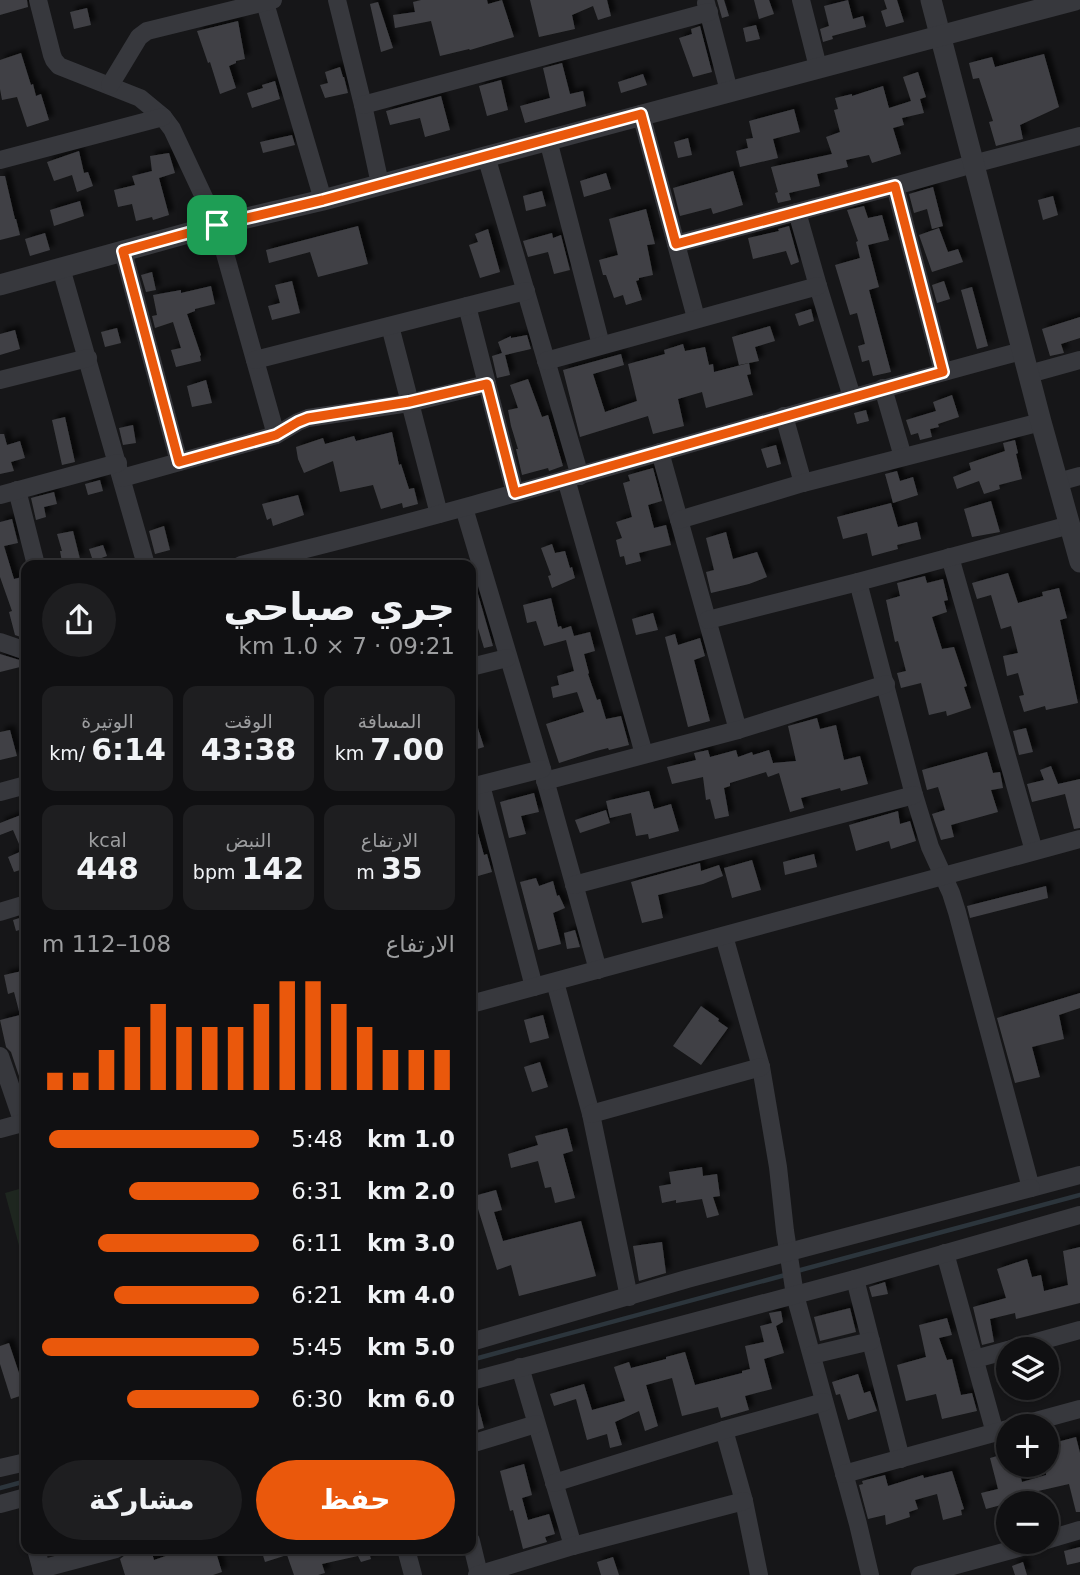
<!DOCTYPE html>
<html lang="ar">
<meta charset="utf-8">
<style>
body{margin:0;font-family:"DejaVu Sans",Vazirmatn,sans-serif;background:#1e1e20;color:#f1f3f6;direction:rtl;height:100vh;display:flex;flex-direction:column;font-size:26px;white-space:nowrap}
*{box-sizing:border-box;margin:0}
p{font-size:23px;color:#9c9d9f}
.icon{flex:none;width:38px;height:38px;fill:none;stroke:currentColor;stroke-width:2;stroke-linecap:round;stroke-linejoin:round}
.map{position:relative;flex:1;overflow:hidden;direction:ltr}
.details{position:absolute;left:21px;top:560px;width:455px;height:994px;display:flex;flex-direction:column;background:#101012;border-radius:14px;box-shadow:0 2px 5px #0004,0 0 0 2px #303032;direction:rtl}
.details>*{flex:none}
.fabs{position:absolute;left:996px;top:1337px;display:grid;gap:14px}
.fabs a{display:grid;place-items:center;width:63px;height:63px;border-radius:50%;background:#101012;box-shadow:0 2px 5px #0004,0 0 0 2px #303032;font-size:35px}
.pin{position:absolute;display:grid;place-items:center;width:60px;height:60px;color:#fff;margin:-30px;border-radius:14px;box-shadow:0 4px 10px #0006}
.round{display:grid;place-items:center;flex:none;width:74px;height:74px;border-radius:37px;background:#1e1e20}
.head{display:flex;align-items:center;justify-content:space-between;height:119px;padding:0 21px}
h1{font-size:38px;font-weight:700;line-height:52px}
.figures{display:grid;grid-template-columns:repeat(3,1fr);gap:10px;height:119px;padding:7px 21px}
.figures div{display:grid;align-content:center;border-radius:14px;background:#1e1e20;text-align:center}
.figures b{font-size:30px;font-weight:700}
.figures small{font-size:19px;font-weight:400}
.figures p{font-size:19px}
.chart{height:196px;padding:14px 21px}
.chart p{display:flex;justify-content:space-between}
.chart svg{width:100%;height:126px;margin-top:7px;stroke:#ea580c;stroke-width:6}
.button{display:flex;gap:14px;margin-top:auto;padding:14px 21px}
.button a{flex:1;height:80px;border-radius:42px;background:#ea580c;color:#fff;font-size:28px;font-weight:700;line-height:80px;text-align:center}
.button a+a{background:#1e1e20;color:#f1f3f6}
ul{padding:0 21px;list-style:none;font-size:23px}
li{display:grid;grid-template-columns:112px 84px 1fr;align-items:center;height:52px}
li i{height:18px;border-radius:9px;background:#ea580c}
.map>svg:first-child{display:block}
</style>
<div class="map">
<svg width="1080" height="1575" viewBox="0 0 1080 1575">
<defs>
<filter id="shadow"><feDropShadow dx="5" dy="-5" stdDeviation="2" flood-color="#0009"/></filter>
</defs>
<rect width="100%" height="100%" fill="#161618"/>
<!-- green -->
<path fill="#1e261f" d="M26,1187V1272L5,1193Z"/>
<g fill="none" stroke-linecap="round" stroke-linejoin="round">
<!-- stream -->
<g stroke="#2c353c" stroke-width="4.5">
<path d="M797,1271L1080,1195"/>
<path d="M471,1360L789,1274"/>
<path d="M0,1488L26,1481"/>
</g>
</g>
<!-- building -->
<g fill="#404145" filter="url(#shadow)">
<path d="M0,0H27L28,7L0,15Z"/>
<path d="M421,0H487L488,4L502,0L514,37L470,50L469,49L440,56L431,21L395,28L393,15L415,12L413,2Z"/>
<path d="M530,0H607L611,16L598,20L593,6L572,15L575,29L539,37Z"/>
<path d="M717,0H724L729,16L722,18Z"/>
<path d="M754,0H769L774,14L759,19Z"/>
<path d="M848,0L853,19L863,16L866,27L832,36L833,39L823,42L820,29L829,26L824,6Z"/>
<path d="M884,0H897L904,22L886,27L881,11L887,9Z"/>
<path d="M378,2L393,48L381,52L370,4Z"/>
<path d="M87,8L91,25L74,29L70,12Z"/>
<path d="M238,21L245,59L236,61V63L229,66L236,88L220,94L210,62L208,63L197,31Z"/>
<path d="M756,25L760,39L746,42L743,28Z"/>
<path d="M700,26L712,72L693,77L679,38L692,34L691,29Z"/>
<path d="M21,53L31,85L33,84L36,96L41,94L49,120L27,127L17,97L2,100L0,89V60Z"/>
<path d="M1044,54L1059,107L1020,125L1023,139L996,146L989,122L993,121L979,78L973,79L969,63L992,57L995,67Z"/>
<path d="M562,63L570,94L583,91L586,106L525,123L520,106L550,98L543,68Z"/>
<path d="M340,67L343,77H344L348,93L325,98L320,85L328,83L325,72Z"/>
<path d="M918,72L926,97L920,99L924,113L902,118L904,125L893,128L901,154L872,163L869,155L846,160L848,167L817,174L820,186L789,193L791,200L778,203L775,193L778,192L771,167L832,154L826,137L840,132L834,110L838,109L835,98L852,94V96L883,86L889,108L911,101L903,77Z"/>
<path d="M643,74L647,85L621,93L618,82Z"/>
<path d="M501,80L508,110L487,116L479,86Z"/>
<path d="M275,81L280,99L252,108L247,93L263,88L262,85Z"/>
<path d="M441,96L450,130L425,137L420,118L390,125L386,111Z"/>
<path d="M794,109L800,132L773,139L778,158L740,167L736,151L748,148L746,139L753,138L749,121Z"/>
<path d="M292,135L295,145L263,153L260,142Z"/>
<path d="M688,138L692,155L678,158L674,142Z"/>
<path d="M79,151L84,173L88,172L93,186L77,192L72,175L54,181L47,162Z"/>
<path d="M169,153L175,173L159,178L169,215L153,220L152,217L136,221L132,204L118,207L114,190L135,185L132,176L152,171L150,156Z"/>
<path d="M733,171L743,205L713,214L711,208L680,216L673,188Z"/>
<path d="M606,173L611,189L584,197L580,181Z"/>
<path d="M0,176H5L15,219H16L20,235L0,240Z"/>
<path d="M933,187L943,226L932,229L927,209L914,213L909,194Z"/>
<path d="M542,191L546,206L526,211L523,196Z"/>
<path d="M1053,196L1058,215L1043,220L1038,200Z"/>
<path d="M80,201L84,216L54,226L50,210Z"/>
<path d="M864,206L868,218L882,215L889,240L868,245L879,287L869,290L891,372L873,376L869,360L862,362L858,346L865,344L857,313L850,315L835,265L860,258L856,242L858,241L847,210Z"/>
<path d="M646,209L655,244L647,245L653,275L639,278V280L636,281L642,300L626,305L623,295L614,298L606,275H603L599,260L618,255L609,219Z"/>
<path d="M358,226L368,264L318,277L310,252L269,263L266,250Z"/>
<path d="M789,226L799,262L791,265L786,251L753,259L748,238L779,231L778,229Z"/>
<path d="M939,228L948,252L958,249L963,262L932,272L919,235Z"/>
<path d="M488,229L500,272L480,278L469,245L478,242L475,234Z"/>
<path d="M45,233L50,250L30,256L25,239Z"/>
<path d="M552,233L553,238L561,235L570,270L554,274L548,252L528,257L523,241Z"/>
<path d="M152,272L156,290L146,292L141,275Z"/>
<path d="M292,281L300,313L272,320L268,306L280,303L275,285Z"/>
<path d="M944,281L950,299L937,303L932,285Z"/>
<path d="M211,286L215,304L195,309V311L187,314L201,355L200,356L201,361L176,367L171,350L181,348L173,322L155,328L152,316L157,315L153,295L181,290V293Z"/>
<path d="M972,287L988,346L977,349L961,290Z"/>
<path d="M811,309L814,321L799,326L795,314Z"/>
<path d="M1080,317V338L1061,344L1064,353L1050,356L1042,329Z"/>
<path d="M770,326L775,341L755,347L759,361L739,365L732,337Z"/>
<path d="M117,328L121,343L105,347L101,332Z"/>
<path d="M15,330L20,349L0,355V334Z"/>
<path d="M527,335L531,349L505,355L510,375L497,378L492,356L502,353L498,342L511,336V338Z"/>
<path d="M683,344L685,351L705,347L709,365L713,364L714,372L749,363L751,374L747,375L753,395L706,408L702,392L678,399L684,426L653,434L648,416L580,437L563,370L621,354L624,365L593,374L605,412L637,401L628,364L665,354L664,350Z"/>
<path d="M528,379L542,417L548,415L563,466L549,471L548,468L522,475L516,449H518L511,426L508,410L518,408L510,385Z"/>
<path d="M206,380L212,403L192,407L187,386Z"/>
<path d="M952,395L959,417L938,424L939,427L930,429L932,437L920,440L918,433L911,435L906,420L936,411L933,402Z"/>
<path d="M866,410L869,421L857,424L854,413Z"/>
<path d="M65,417L75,462L62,465L52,420Z"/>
<path d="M133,425L136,443L123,445L119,428Z"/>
<path d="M392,432L399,465L401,464L409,489L414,488L418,504L403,508L402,503L381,509L373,485L340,492L333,461L304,473L298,459L296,447L323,438L325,444L354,436L356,441Z"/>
<path d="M0,434H4L7,445L20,441L25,458L11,462L14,471L0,474Z"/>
<path d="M1015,440L1018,453L1016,454L1022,479L999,485L1000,489L984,494L979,481L957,489L953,477L971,470L969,463L1005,451L1003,443Z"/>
<path d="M776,445L781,464L767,468L761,449Z"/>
<path d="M653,468L662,501L648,505L654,528L666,525L671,545L639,553L641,561L626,565L624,556L620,557L616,540L622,538L616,522L632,517L623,483L630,481L628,475Z"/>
<path d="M897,471L900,481L913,477L918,495L893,503L885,474Z"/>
<path d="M100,480L103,491L88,495L85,484Z"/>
<path d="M54,492L57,504L44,507L46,517L36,520L31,498Z"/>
<path d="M298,495L304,515L273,526L271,518L267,520L262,504Z"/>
<path d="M991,501L1000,532L972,537L964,509Z"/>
<path d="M891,503L898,527L917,522L921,539L897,545L898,549L872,556L867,533L843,539L837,517Z"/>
<path d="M12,519L18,543L4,546L14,579L26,576V588L19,590L26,620V639L15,635L9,612L12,611L0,577V522Z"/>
<path d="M164,526L170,550L155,554L149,531Z"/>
<path d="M73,531L80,559L62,562L60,551H62L57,534Z"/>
<path d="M726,532L733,559L757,552L767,577L749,584L711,593L706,572L714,570L706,538Z"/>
<path d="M552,544L555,553L565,551L570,568L572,567L575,578L552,588L548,576L551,575L541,548Z"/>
<path d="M103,545L107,556L93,561L89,549Z"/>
<path d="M471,570L493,646L484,648L471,605Z"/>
<path d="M1008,573L1018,603L1043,596L1042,592L1059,588L1067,618L1060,620L1078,703L1046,710L1045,706L1024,712L1019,696L1024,695L1018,673L1007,676L1003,656L1018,653L1011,626L1001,629L991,595L977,599L972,583Z"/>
<path d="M925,576L927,583L943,579L948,600L944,601L947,612L932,617L942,649L954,647L967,686L964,687L971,708L947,716L946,711L929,715L921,683L901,688L897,673L906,671L898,641L895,642L886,600L900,596L897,583Z"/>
<path d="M551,598L558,627L561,626L562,629L571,626L574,636L590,632L595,651L584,654L589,673L588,674L597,700L600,699L606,719L621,716L629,745L609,750L608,748L596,751L559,763L546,724L584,712L577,692L553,698L551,687L559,685L557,676L574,671L566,640L544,646L536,621L527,623L523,605Z"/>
<path d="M653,613L658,630L636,635L632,619Z"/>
<path d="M675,634L678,645L700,638L705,656L694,660L710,721L688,727L665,637Z"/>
<path d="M0,654L26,662V663H23L24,666L0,672Z"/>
<path d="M471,713H473L484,747L471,751Z"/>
<path d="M817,718L820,729L836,725L844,760L860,756L868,784L841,791L840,788L801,798L804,808L790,812L779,773L768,777L766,772L730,783V786L724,788L729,816L715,819L710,799L706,800L703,777L672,784L667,767L696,760L694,753L708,750L710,757L736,750L738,757L752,752L753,755L769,750L773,763L796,761L788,726Z"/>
<path d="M1026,728L1033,752L1019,755L1013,731Z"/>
<path d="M10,730L17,756L0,760V732Z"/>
<path d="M987,752L993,773L1000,772L1002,782L1003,788L991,790L998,812L951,825L954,837L941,840L932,814L945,810L938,787L927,790L922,770Z"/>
<path d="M1051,766L1058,784L1080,779V828L1074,829L1065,794L1032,802L1027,784L1044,780L1040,770Z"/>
<path d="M649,791L654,809L671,804L679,831L649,839L648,834L636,836L631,813L610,818L606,801Z"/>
<path d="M534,793L539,812L521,816L526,834L509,838L500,802Z"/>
<path d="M606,810L610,823L580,833L575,820Z"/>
<path d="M898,811L900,824L910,821L916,841L891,849L889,841L856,851L849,825Z"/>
<path d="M26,813V868L14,872L8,857L22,851L13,830L0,835V823Z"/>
<path d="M474,819L484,855L487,854L492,872L471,878V820Z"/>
<path d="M814,854L817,867L785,875L783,862Z"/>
<path d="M752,860L761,890L732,898L724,868Z"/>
<path d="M700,863L701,871L719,865L723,876L703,884L658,895L663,918L642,923L631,882Z"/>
<path d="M536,878L539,886L553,881L557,896L559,895L565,908L553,913L561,944L538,950L520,882Z"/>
<path d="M1046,886L1048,898L970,918L967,906Z"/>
<path d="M26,916V928L16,931L13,920Z"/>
<path d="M575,930L580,947L567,949L564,933Z"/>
<path d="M22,971L26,987V1074L19,1076L11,1052L6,1047L0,1020L20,1015L14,992L8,994L4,975Z"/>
<path d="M1080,993V1008L1059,1015L1064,1039L1032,1047L1040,1077L1015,1083L997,1018Z"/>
<path d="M701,1006L719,1019L718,1021L728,1028L701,1065L673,1046Z"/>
<path d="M543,1015L549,1038L530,1043L524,1020Z"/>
<path d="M540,1062L548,1087L532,1092L524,1067Z"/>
<path d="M567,1128L573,1151L563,1154L575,1198L555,1203L551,1187L545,1188L538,1161L511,1168L508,1154L538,1145L535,1136Z"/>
<path d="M702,1167L703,1176L717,1174L720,1196L713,1197L719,1215L707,1218L702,1199L676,1203V1200L662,1203L659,1186L671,1184L669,1172Z"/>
<path d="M496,1190L502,1210L494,1212L503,1241L581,1221L596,1276L519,1296L511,1265L497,1270L474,1196Z"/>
<path d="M662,1242L666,1273L639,1281L633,1246Z"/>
<path d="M1080,1247V1303L1016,1319L1015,1313L990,1319L994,1342L982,1345L973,1307L1006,1298L997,1269L1027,1259L1032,1277L1041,1275L1044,1291L1068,1285L1063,1251Z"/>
<path d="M885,1282L888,1294L872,1297L869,1287Z"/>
<path d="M850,1308L856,1332L820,1341L814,1317Z"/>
<path d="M781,1311L783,1322L776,1326L784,1353L764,1359L772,1389L745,1396L749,1410L721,1418L718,1407L682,1416L672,1378L646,1385L658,1426L645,1431L639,1411L615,1422L622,1445L610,1448L607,1434L587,1440L576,1399L554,1406L550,1394L584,1384L592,1410L625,1401L614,1367L629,1362L631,1368L666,1359V1357L685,1352L695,1385L742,1373V1371L750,1369L745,1346L764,1342L760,1326L772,1323L769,1313Z"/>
<path d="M947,1318L952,1335L939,1338L947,1360L952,1359L961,1395L972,1393L977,1411L942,1419L936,1394L906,1401L897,1365L926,1357L919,1325Z"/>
<path d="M9,1343L26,1394L11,1399L0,1364V1346Z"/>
<path d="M858,1374L864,1393L870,1391L877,1411L848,1420L840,1394L836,1395L832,1382Z"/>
<path d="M471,1394H475L484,1428L471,1432Z"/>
<path d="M1076,1437L1080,1453V1512H1076L1069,1484L1025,1494L1027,1498L986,1509L981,1493L998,1489L990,1458L1008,1453V1465H1018L1022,1482L1046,1475V1445Z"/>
<path d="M524,1464L532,1495L522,1498L528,1520L549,1514L555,1534L545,1537L547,1542L523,1549L513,1510L510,1511L500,1471Z"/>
<path d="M952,1471L964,1509L961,1510L962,1515L943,1520L937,1494L915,1500L918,1509L909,1512L910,1517L886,1525L885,1515L868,1519L859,1485L863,1484L862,1481L885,1475L888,1486L923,1475L924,1478Z"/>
<path d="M1080,1547V1562L1067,1565L1064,1551Z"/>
<path d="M143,1549H151L154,1560L186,1549H215L222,1572L213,1575H125L120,1559L125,1555Z"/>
<path d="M261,1549H368L371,1559L361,1562L358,1556L322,1564L325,1573L318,1575H294L287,1555L265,1562Z"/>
<path d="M613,1557L619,1575H601L597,1562Z"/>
<path d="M1023,1562L1027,1575H1015L1012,1566Z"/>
</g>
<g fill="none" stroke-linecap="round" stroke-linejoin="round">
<!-- minor -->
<g stroke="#37383d" stroke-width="18">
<path d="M38,0L52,55L54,60L59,66L140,98L163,117L172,129L217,225L276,435"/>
<path d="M337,0L363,105L380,184"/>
<path d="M801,0L818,67"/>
<path d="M265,3L323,200"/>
<path d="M706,3L729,91"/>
<path d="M110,85L139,37L147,31L273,0"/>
<path d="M363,105L709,12"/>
<path d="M641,114L696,318"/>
<path d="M548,140L601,345"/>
<path d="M486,156L580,476"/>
<path d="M0,160L163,117"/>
<path d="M895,186L943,372"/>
<path d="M797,212L818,286L852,397"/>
<path d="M676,244L895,186L973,164L1080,136"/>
<path d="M123,251L179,462"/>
<path d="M61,268L146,565"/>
<path d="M467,306L515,493"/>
<path d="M390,326L439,514"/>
<path d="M255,360L526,291"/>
<path d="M546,361L818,286"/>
<path d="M1029,374L1080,360"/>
<path d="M0,380L88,358"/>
<path d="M883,388L903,457"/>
<path d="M784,416L803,483"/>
<path d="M660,452L738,730"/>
<path d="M122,478L276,435L298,422L308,418L409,403L487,384"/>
<path d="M566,479L644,754"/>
<path d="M1058,482L1080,476"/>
<path d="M17,490L36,565"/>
<path d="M0,495L118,463"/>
<path d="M464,508L542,769L598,970"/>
<path d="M679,520L803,483L1041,422"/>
<path d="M950,557L1034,851"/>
<path d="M241,565C504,502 761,420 1022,351"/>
<path d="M858,582L914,795L930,847L951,893L957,912L1031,1188L1080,1175"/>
<path d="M708,620L858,582L1070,525"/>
<path d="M0,642L26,651"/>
<path d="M471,667L507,658"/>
<path d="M545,781L738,730L886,684"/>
<path d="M481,785L534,987"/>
<path d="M471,787L542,769"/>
<path d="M0,792L26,785"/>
<path d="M574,885L914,795"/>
<path d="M0,912L26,904"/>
<path d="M724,936L761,1067L778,1167L785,1231L795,1295L858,1524L870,1575"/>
<path d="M555,982L591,1114L629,1297"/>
<path d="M471,1004L1080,839"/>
<path d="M0,1056L23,1123"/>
<path d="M591,1114L761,1067"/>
<path d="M0,1129L26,1122"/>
<path d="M945,1253L995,1433"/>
<path d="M855,1279L901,1459"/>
<path d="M471,1342L687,1279L1031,1188"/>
<path d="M1011,1349L1080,1330"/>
<path d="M812,1355L871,1341"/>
<path d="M975,1359L1008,1350"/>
<path d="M520,1367L573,1546"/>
<path d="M471,1381L855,1279L1080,1215"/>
<path d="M1017,1426L1080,1409"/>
<path d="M724,1430L744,1501L759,1575"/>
<path d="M471,1444L536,1424"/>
<path d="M0,1468L26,1462"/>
<path d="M844,1474L1008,1429"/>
<path d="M554,1483L724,1430L824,1402"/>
<path d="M0,1504L26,1497"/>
<path d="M1046,1540L1080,1530"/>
<path d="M471,1541L479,1574"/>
<path d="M36,1549L43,1575"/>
<path d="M406,1549L413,1575"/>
<path d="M41,1569L116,1549"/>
<path d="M477,1575L573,1546L744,1501"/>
<path d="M920,1575L1040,1542"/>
</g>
<!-- tertiary -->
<g stroke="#37383d" stroke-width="21">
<path d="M931,0L1041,422L1080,562"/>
<path d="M0,285L217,225L323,200L1075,0"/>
</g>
</g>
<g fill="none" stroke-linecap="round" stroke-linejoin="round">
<defs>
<path id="route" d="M641,114L676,244L895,186L943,372L515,493L487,384L409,402L308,418L298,422L276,435L179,462L123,251L217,225L323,200Z"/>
</defs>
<!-- route casing -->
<use href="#route" stroke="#fff" stroke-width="14"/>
<!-- route -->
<use href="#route" stroke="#ea580c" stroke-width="9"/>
</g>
</svg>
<div class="fabs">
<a><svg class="icon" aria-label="layers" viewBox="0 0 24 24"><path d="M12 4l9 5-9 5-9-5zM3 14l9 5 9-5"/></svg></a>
<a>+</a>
<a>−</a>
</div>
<div class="pin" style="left:217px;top:225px;background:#1e9e55"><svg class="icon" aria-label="arrive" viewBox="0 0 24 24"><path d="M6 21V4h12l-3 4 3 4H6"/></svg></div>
<section class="details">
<div class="head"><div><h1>جري صباحي</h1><p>09:21 · 7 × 1.0 km</p></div><a class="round"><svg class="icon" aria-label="share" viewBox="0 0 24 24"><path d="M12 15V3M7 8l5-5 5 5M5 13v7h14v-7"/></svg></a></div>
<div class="figures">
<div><p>المسافة</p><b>7.00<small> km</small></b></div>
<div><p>الوقت</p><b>43:38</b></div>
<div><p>الوتيرة</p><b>6:14<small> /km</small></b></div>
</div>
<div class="figures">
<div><p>الارتفاع</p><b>35<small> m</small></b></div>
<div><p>النبض</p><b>142<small> bpm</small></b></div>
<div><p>kcal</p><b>448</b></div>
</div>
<div class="chart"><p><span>الارتفاع</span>108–112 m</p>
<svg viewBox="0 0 160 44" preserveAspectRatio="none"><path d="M5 44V38M15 44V38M25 44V30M35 44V22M45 44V14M55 44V22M65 44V22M75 44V22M85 44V14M95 44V6M105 44V6M115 44V14M125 44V22M135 44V30M145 44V30M155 44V30"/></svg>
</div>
<ul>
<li><b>1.0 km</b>5:48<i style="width:97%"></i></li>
<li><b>2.0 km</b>6:31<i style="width:60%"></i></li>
<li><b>3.0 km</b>6:11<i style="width:74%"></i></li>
<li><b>4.0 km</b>6:21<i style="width:67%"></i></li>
<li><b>5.0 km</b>5:45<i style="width:100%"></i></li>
<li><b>6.0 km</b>6:30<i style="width:61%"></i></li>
</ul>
<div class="button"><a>حفظ</a><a>مشاركة</a></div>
</section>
</div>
